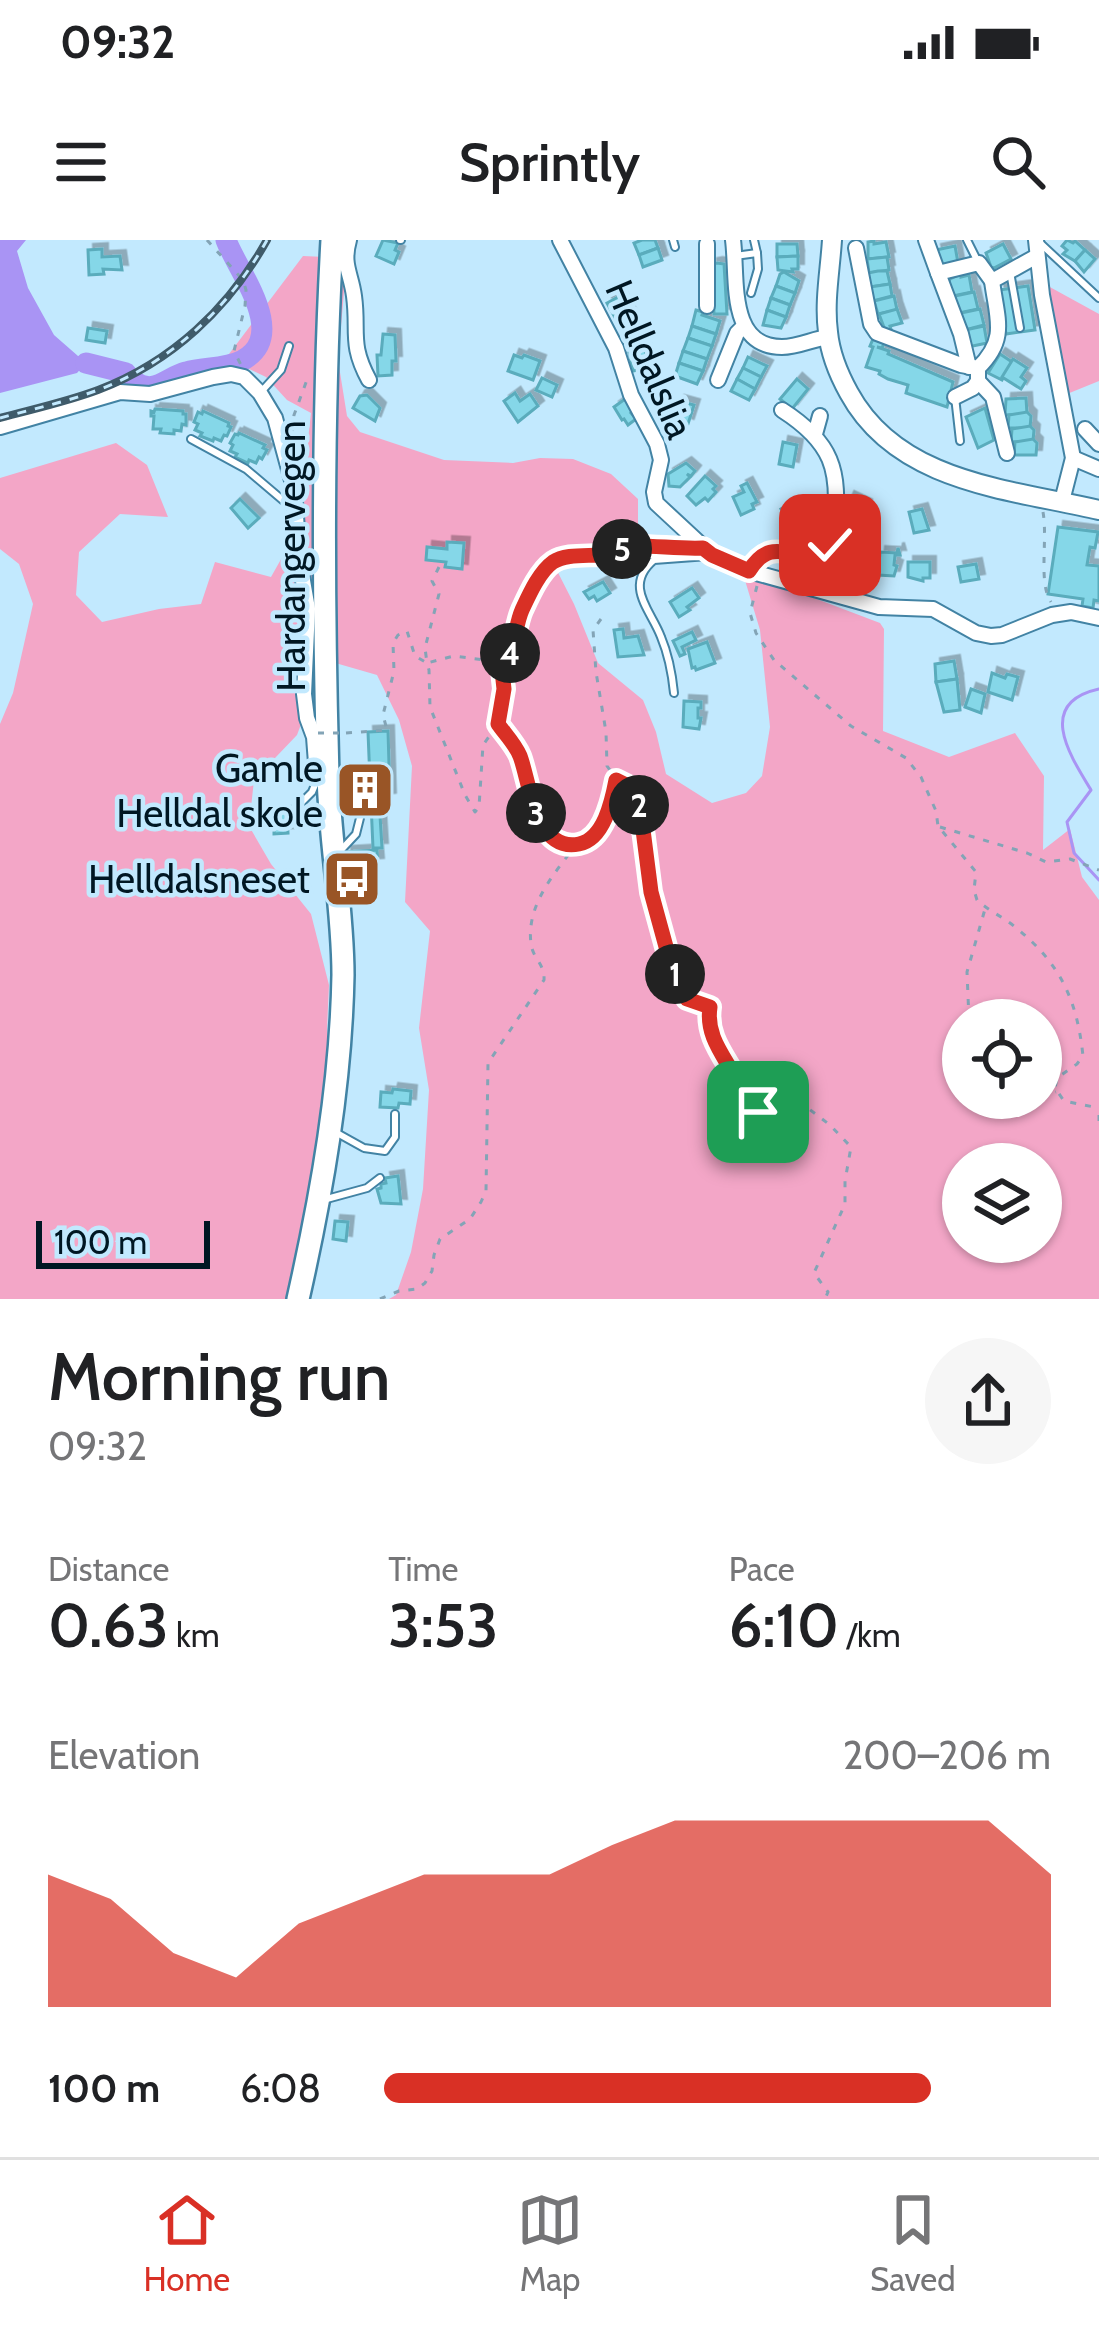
<!DOCTYPE html>
<meta charset="utf-8">
<style>
body{margin:0;font-family:Cabin,sans-serif;background:#f6f6f6;color:#202124;height:100vh;display:flex;flex-direction:column;font-size:45px;white-space:nowrap}
*{box-sizing:border-box;margin:0}
p{font-size:39px;color:#757577}
.icon{flex:none;width:66px;height:66px;fill:none;stroke:currentColor;stroke-width:2;stroke-linecap:round;stroke-linejoin:round}
.map{position:relative;height:1059px;overflow:hidden}
.sheet{display:flex;flex-direction:column;background:#fff;flex:1}
.sheet>*{flex:none}
.controls{position:absolute;left:942px;top:759px;display:grid;gap:24px}
.controls a{display:grid;place-items:center;width:120px;height:120px;border-radius:50%;background:#fff;box-shadow:0 3px 9px #0004;font-size:60px}
.scale{position:absolute;left:36px;bottom:30px;width:174px;box-sizing:border-box;padding-left:12px;border:6px solid #001723;border-top:0;font-size:33px;line-height:42px;white-space:nowrap;color:#001723;-webkit-text-stroke:9px #c2e9fe;paint-order:stroke}
.pin{position:absolute;display:grid;place-items:center;width:102px;height:102px;color:#fff;margin:-51px;border-radius:24px;box-shadow:0 6px 18px #0006}
.km{position:absolute;width:60px;height:60px;margin:-30px;border-radius:50%;background:#222;color:#fff;font-size:33px;line-height:60px;text-align:center}
.round{display:grid;place-items:center;flex:none;width:126px;height:126px;border-radius:63px;background:#f6f6f6}
.head{display:flex;align-items:center;justify-content:space-between;height:204px;padding:0 48px}
h1{font-size:66px;font-weight:600;line-height:90px}
.metrics{display:grid;grid-template-columns:repeat(3,1fr);gap:18px;height:204px;padding:12px 48px}
.metrics div{display:grid;align-content:center}
.metrics b{font-size:60px;font-weight:600}
.metrics small{font-size:33px;font-weight:400}
.metrics p{font-size:33px}
.chart{height:336px;padding:24px 48px}
.chart p{display:flex;justify-content:space-between}
.chart svg{width:100%;height:216px;margin-top:12px;fill:#d93025;opacity:.7}
ul{padding:0 48px;list-style:none;font-size:39px}
li{display:grid;grid-template-columns:192px 144px 1fr;align-items:center;height:90px}
li i{height:30px;border-radius:15px;background:#d93025}
.status{display:flex;justify-content:space-between;align-items:center;height:84px;padding:0 60px;background:#fff;direction:ltr}
.status svg{height:33px;fill:currentColor}
header{display:flex;justify-content:space-between;align-items:center;height:156px;padding:0 48px;background:#fff;font-size:54px;font-weight:600}
.tabs{display:flex;justify-content:space-around;align-items:center;height:168px;border-top:3px solid #e0e0e0;background:#fff;font-size:33px;color:#757577}
.tabs a{display:grid;justify-items:center;gap:6px}
.tabs .selected{color:#d93025}
.map>svg:first-child{display:block}
</style>
<div class="status"><b>09:32</b><svg viewBox="0 0 49 12"><path d="M0 12V9h3v3zM5 12V6h3v6zM10 12V3h3v9zM15 12V0h3v12zM26 1h20v11H26zM47 4h2v5h-2z"/></svg></div>
<header><svg class="icon" aria-label="menu" viewBox="0 0 24 24"><path d="M4 6h16M4 12h16M4 18h16"/></svg>Sprintly<svg class="icon" aria-label="search" viewBox="0 0 24 24"><circle cx="10" cy="10" r="6"/><path d="M15 15l6 6"/></svg></header>
<div class="map">
<svg width="1099" height="1059" viewBox="0 0 1099 1059">
<defs>
<filter id="shadow"><feDropShadow dx="5.5" dy="-5.5" stdDeviation="0" flood-color="#0004"/></filter>
</defs>
<rect width="100%" height="100%" fill="#c2e9fe"/>
<!-- green -->
<g fill="#f3a6c7" fill-rule="evenodd">
<path d="M303,16L347,18L338,120L347,176L360,192L444,220L513,223L540,218L573,219L611,234L638,259V292C614,311 576,301 549,315L574,364L598,423L643,460L656,492L666,534L712,563L746,553L762,536L770,487L760,390L744,337L764,339L880,383L884,389L883,491L949,517L1015,493L1044,536L1043,610L1070,589L1082,637L1099,660V1059H389L396,1055L411,1012L423,949L429,850L419,788L430,691L405,662L412,526L399,480L377,435L325,420L297,495L254,540L249,586L271,624L311,674L329,745L327,788L332,853L298,1059H0V484L13,453L33,364L19,324L0,309V238L116,203L147,225L168,277L120,274L79,312L76,355L102,382L159,369L201,364L215,322L271,337L298,289L311,173L287,160L266,137L226,118ZM963,780H1041V858H963ZM963,924H1041V1002H963Z"/>
<path d="M1048,46L1099,74V141L1067,154Z"/>
</g>
<!-- water -->
<path fill="#a994f4" d="M0,0H26L17,11L28,48L54,95L86,123L77,133L0,153Z"/>
<g fill="none" stroke-linecap="round" stroke-linejoin="round">
<!-- stream -->
<path stroke="#a994f4" stroke-width="3" d="M1099,449C1036,463 1069,514 1091,550L1067,582L1074,613L1099,640"/>
<!-- river -->
<g stroke="#a994f4" stroke-width="21">
<path d="M86,123L126,133"/>
<path d="M134,141C154,156 166,137 186,132C204,127 226,129 243,120C289,94 238,32 226,0"/>
</g>
</g>
<!-- building -->
<g fill="#85d7e8" stroke="#5aacbc" stroke-width="3" filter="url(#shadow)">
<path d="M383,0L398,3L395,10L399,12L394,24L376,16Z"/>
<path d="M642,0H655L658,8L639,15L634,3Z"/>
<path d="M1067,0L1073,3L1075,1L1085,10L1075,21L1063,14L1067,10L1062,6Z"/>
<path d="M874,1V4L886,2L889,17L868,19V2Z"/>
<path d="M777,4H797L798,16L777,17Z"/>
<path d="M1003,4L1011,19L994,28L991,27L986,13Z"/>
<path d="M955,6L958,23L940,27L936,10Z"/>
<path d="M658,8L662,20L643,27L639,15Z"/>
<path d="M102,9V17L120,16L122,30L103,29L104,34L89,35L88,10Z"/>
<path d="M1085,10L1095,19L1084,32L1075,21Z"/>
<path d="M798,16V29H792L793,32L778,30L777,17Z"/>
<path d="M887,17L889,30L869,33L867,19Z"/>
<path d="M717,23L724,24L727,74H714L712,24Z"/>
<path d="M878,31H887L890,44L870,47L868,33Z"/>
<path d="M784,32L799,41L795,53L776,46L780,34Z"/>
<path d="M961,34V37L969,35L972,52L953,56L948,44L950,39Z"/>
<path d="M890,44L892,56L873,61L870,47Z"/>
<path d="M776,46L795,53L790,65L771,58Z"/>
<path d="M1028,46L1035,90L1006,94L999,50Z"/>
<path d="M974,52L978,69L959,73L954,60L955,56Z"/>
<path d="M620,56L631,76L618,83L607,63Z"/>
<path d="M894,56L897,70L878,74L874,61Z"/>
<path d="M771,58L790,65L786,77L767,70Z"/>
<path d="M897,69L902,83L890,86L891,89L885,90L879,74Z"/>
<path d="M980,69L984,85L965,90L960,78L961,73Z"/>
<path d="M696,70L703,72L702,75L720,81L716,94L692,86Z"/>
<path d="M767,70L786,77L781,88L763,85Z"/>
<path d="M692,86L716,94L712,106L688,98Z"/>
<path d="M984,86L987,103L968,107L965,90Z"/>
<path d="M88,88L107,91L105,103L86,100Z"/>
<path d="M383,94L395,95L396,121H392V135L378,136L377,115H381Z"/>
<path d="M688,98L712,106L707,119L683,111Z"/>
<path d="M873,99L884,103L882,108L877,107L889,111L888,114L953,142L947,167L906,153L908,145L888,139L879,134L880,131L866,127L873,107L870,106Z"/>
<path d="M645,110L649,128L633,131L629,113Z"/>
<path d="M683,111L707,119L703,131L679,123Z"/>
<path d="M1000,114L1012,122L1002,140L988,133Z"/>
<path d="M514,115L522,118L524,115L540,121L533,140L508,131Z"/>
<path d="M748,117L767,126L761,137L743,128Z"/>
<path d="M1013,119L1027,128L1021,137L1026,141L1021,149L1002,137Z"/>
<path d="M679,123L703,131L697,144L675,136Z"/>
<path d="M743,128L761,137L755,149L737,139Z"/>
<path d="M542,138L557,145L552,157L536,150Z"/>
<path d="M737,139L755,149L749,160L731,151Z"/>
<path d="M797,139L808,149L792,169L780,159Z"/>
<path d="M515,153L520,161L530,154L538,166L518,182L504,161Z"/>
<path d="M367,155L380,168L375,181L353,168L360,156Z"/>
<path d="M1026,158L1027,174L1005,175L1006,159Z"/>
<path d="M625,159L634,171L631,173L636,179L628,185L624,179L622,180L614,167Z"/>
<path d="M679,161L694,165L688,184L674,180Z"/>
<path d="M985,168L994,200L978,208L966,177Z"/>
<path d="M155,169L183,171V174H186V185L182,184L181,191L174,190V194L160,193L161,189H153L154,176H151V171L154,172Z"/>
<path d="M203,171L229,183L228,186L231,187L227,196L224,195L221,201L214,198L213,201L200,196L202,193L195,190L198,184L194,182L198,172L202,174Z"/>
<path d="M1027,172L1031,176L1030,188H1008L1009,175Z"/>
<path d="M1030,186L1034,190L1033,201L1011,202L1012,189Z"/>
<path d="M239,193L265,205L263,208L267,210L262,219L259,217L256,223L249,220L248,223L235,217L237,214L230,211L233,205L230,203L235,194L238,195Z"/>
<path d="M1033,199L1037,203L1036,215H1014L1015,202Z"/>
<path d="M783,202L797,205L793,227L779,224Z"/>
<path d="M686,223L695,231L691,236L687,234L690,237L680,247L669,246L668,234Z"/>
<path d="M705,236L716,246L713,249L716,252L708,261L705,258L696,265L687,256Z"/>
<path d="M747,243L757,262L752,264L754,269L741,275L733,257L744,252L741,246Z"/>
<path d="M849,257L866,265L863,272L866,274L861,286L844,279L848,269L845,266Z"/>
<path d="M240,259L259,278L248,288L231,268Z"/>
<path d="M789,264L792,270L802,264L810,276L806,279L807,282L795,289L781,269Z"/>
<path d="M922,269L929,290L914,293L909,272Z"/>
<path d="M1058,287L1098,292L1095,308L1090,307L1087,325L1099,326V361L1094,360L1093,368L1082,366L1083,359L1048,354Z"/>
<path d="M447,302L464,303L462,329L445,327L446,322L426,320L427,307L447,309Z"/>
<path d="M898,308L900,315H895L894,325L897,326L894,336L878,335L880,312L897,313Z"/>
<path d="M908,322H930V338H923V341L908,337Z"/>
<path d="M976,324L979,339L961,342L958,327Z"/>
<path d="M603,342L610,353L597,361L594,356L589,359L584,352Z"/>
<path d="M692,348L699,358L687,367L690,370L679,377L670,362Z"/>
<path d="M623,389L624,398L638,396L644,415L618,417L614,390Z"/>
<path d="M692,392L696,400L682,407L685,414L680,416L673,401Z"/>
<path d="M707,402L715,423L696,430L695,427L692,428L688,409Z"/>
<path d="M954,421L957,439L936,442L935,424Z"/>
<path d="M992,433L1005,438L1007,434L1018,437L1012,460L988,452Z"/>
<path d="M957,439L960,470L944,472L936,442Z"/>
<path d="M971,449L985,454L981,473L965,467Z"/>
<path d="M684,461L701,462V468H698V478H701L699,489L683,487Z"/>
<path d="M388,491L390,558L379,559L382,608H373L371,563L342,564L340,543L370,541L368,492Z"/>
<path d="M287,572L288,593L274,594V573Z"/>
<path d="M377,610L378,623L347,625L346,612Z"/>
<path d="M393,849L411,851L410,864L399,863L398,868L380,867L381,852L392,853Z"/>
<path d="M398,936L401,964L381,963L377,949L381,948V944L386,943L385,938Z"/>
<path d="M335,981L348,982L346,1001L333,999Z"/>
</g>
<g fill="none" stroke-linecap="round" stroke-linejoin="round">
<defs>
<g id="service">
<path d="M400,0H401"/>
<path d="M673,0L675,7"/>
<path d="M754,0L757,13"/>
<path d="M967,0L977,20"/>
<path d="M1040,3L1099,58"/>
<path d="M735,16L757,13L758,29L751,53"/>
<path d="M1010,32L1020,88"/>
<path d="M260,153L281,130L289,106"/>
<path d="M955,157L960,201"/>
<path d="M191,199L246,229L292,268"/>
<path d="M751,328C776,288 806,339 837,296L855,295"/>
<path d="M501,421C516,410 513,391 521,374C529,355 539,336 554,321L609,314L635,306L702,308"/>
<path d="M674,453C672,433 669,416 661,397C651,370 623,346 654,320L708,316"/>
<path d="M291,573L312,552L317,540"/>
<path d="M342,609L356,594L360,578"/>
<path d="M337,893L364,908L385,911L395,897V874"/>
<path d="M323,960L367,948L380,938"/>
</g>
<g id="minor">
<path d="M349,0C342,25 351,33 354,56C359,92 349,103 369,140"/>
<path d="M560,0L616,108L631,155L657,204L661,220L654,252L656,263L712,315L749,331L879,367L933,369L976,393L991,396L1002,395L1052,375L1071,372L1099,378"/>
<path d="M733,0C738,38 727,107 782,107C798,107 813,99 828,97"/>
<path d="M926,0L938,33"/>
<path d="M1036,0L1042,55L1073,218L1062,261"/>
<path d="M707,4V66"/>
<path d="M856,8L871,84L877,93L961,125L978,128C1008,99 997,79 992,41L1037,16"/>
<path d="M969,127L961,94L938,33L979,23L992,41"/>
<path d="M978,128V141L993,157L1007,213"/>
<path d="M718,140L737,93L743,87"/>
<path d="M955,157L973,148L978,141"/>
<path d="M782,170C832,202 841,230 834,287"/>
<path d="M0,187L120,152L150,154L213,137L231,134L244,137L260,153L275,178L294,248L299,318L308,369L304,454L307,478L314,497L317,536"/>
<path d="M1085,189L1099,204"/>
<path d="M815,194L820,176"/>
<path d="M1073,218L1099,229"/>
</g>
<path id="secondary" d="M832,0C830,31 824,62 828,92C830,113 839,135 849,153C898,243 1009,249 1099,270"/>
<path id="primary" d="M298,1059C322,953 341,844 343,735C343,669 330,603 328,536C323,358 322,178 332,0"/>
</defs>
<!-- service casing -->
<use href="#service" stroke="#4283a4" stroke-width="10"/>
<!-- minor casing -->
<use href="#minor" stroke="#4283a4" stroke-width="18"/>
<!-- secondary casing -->
<use href="#secondary" stroke="#4283a4" stroke-width="22"/>
<!-- primary casing -->
<use href="#primary" stroke="#4283a4" stroke-width="26"/>
<!-- path -->
<g stroke="#83a4b6" stroke-width="3" stroke-dasharray="6 9" stroke-linecap="butt">
<path d="M207,0L243,40L246,50L245,66L234,111L241,125"/>
<path d="M292,191L294,175L308,137"/>
<path d="M1043,272C1048,300 1038,343 1051,362"/>
<path d="M439,327L432,341L439,354L425,408L427,423L454,416L493,421"/>
<path d="M757,346L750,373L756,393L774,420L851,486L906,518L921,537L936,571L938,586L976,632L974,650L977,660C989,671 1003,677 1015,687C1060,723 1077,759 1083,816L1077,824L1057,838L1055,848L1064,861L1099,868"/>
<path d="M601,379L593,390L596,432L606,492L607,526L617,540L638,551L651,652L671,725L687,759L710,768C704,806 739,828 745,863L758,872L766,867L784,884L809,869L830,885L851,907L845,941V964L814,1033L828,1052L825,1059"/>
<path d="M499,485C506,495 516,505 520,517C530,543 536,612 578,604C603,600 612,562 616,542"/>
<path d="M346,493L387,490L383,475L394,431L393,403L398,395L407,391L415,416L427,423L429,430L430,467L465,555L475,572L479,567L483,505L498,484L504,449L503,428"/>
<path d="M940,587L1027,613L1046,622L1070,619L1099,630"/>
<path d="M969,780L967,732L985,669"/>
<path d="M1041,856L1056,852"/>
<path d="M1009,858L1015,861L1029,858"/>
<path d="M1099,875V883"/>
<path d="M380,1059L399,1051L417,1049L425,1043L432,1031L434,1015L440,999L470,979L481,962L486,951L488,823L544,740C545,724 533,719 531,704C526,665 554,634 576,605"/>
</g>
<!-- service -->
<use href="#service" stroke="#fff" stroke-width="6"/>
<!-- minor -->
<use href="#minor" stroke="#fff" stroke-width="14"/>
<!-- secondary -->
<use href="#secondary" stroke="#fff" stroke-width="18"/>
<!-- primary -->
<use href="#primary" stroke="#fff" stroke-width="21"/>
<defs>
<path id="rail" d="M0,178C33,169 66,162 98,150C172,122 229,68 267,0"/>
</defs>
<!-- rail casing -->
<use href="#rail" stroke="#3f5b6a" stroke-width="8"/>
<!-- rail -->
<use href="#rail" stroke="#c2e9fe" stroke-width="3" stroke-dasharray="9" stroke-linecap="butt"/>
<!-- path-bridge -->
<path stroke="#83a4b6" stroke-width="3" stroke-dasharray="6 9" stroke-linecap="butt" d="M318,493H343"/>
</g>
<g fill="none" stroke-linecap="round" stroke-linejoin="round">
<defs>
<path id="route" d="M758,872L745,863C739,828 704,806 710,767L687,759L671,725L651,652L638,551L616,540C612,561 604,599 579,604C535,613 530,542 520,516C515,504 505,494 498,484L504,449L501,421C517,410 514,388 522,370C529,355 539,332 553,322C565,314 585,316 600,315C613,314 623,307 637,306C659,306 681,309 703,308L712,315L749,331C776,288 798,333 830,305"/>
</defs>
<!-- route casing -->
<use href="#route" stroke="#fff" stroke-width="24"/>
<!-- route -->
<use href="#route" stroke="#d93025" stroke-width="15"/>
</g>
<!-- icons -->
<defs>
<symbol id="building-square" viewBox="-11 -11 22 22"><rect x="-9" y="-9" width="18" height="18" rx="4" fill="#995526" stroke="#c2e9fe"/><path d="M-4-6H4V6H1V3H-1V6H-4ZM-2.5-4.3h1.7v1.8h-1.7ZM.8-4.3h1.7v1.8H.8ZM-2.5-1h1.7V.8h-1.7ZM.8-1h1.7V.8H.8Z" fill="#fff"/></symbol>
<symbol id="bus-square" viewBox="-11 -11 22 22"><rect x="-9" y="-9" width="18" height="18" rx="4" fill="#995526" stroke="#c2e9fe"/><path d="M-5-6H5V4H4V6H2V4H-2V6H-4V4H-5ZM-3.5-4V0h7V-4ZM-3.5 1.2v1.5H-2V1.2ZM2 1.2v1.5H3.5V1.2Z" fill="#fff"/></symbol>
</defs>
<g fill-rule="evenodd">
<use href="#building-square" x="332" y="517" width="66" height="66"/>
<use href="#bus-square" x="319" y="606" width="66" height="66"/>
</g>
<g text-anchor="middle" stroke-width="9" stroke-linejoin="round" paint-order="stroke">
<!-- street labels -->
<g font-size="39" fill="#001723" stroke="#c2e9fe">
<text transform="translate(650 119) rotate(67)" y="14">Helldalslia</text>
<text transform="translate(291 316) rotate(-90)" y="14">Hardangervegen</text>
</g>
<!-- poi labels -->
<g font-size="39" fill="#001723" stroke="#c2e9fe" text-anchor="end">
<text x="323" y="542">Gamle<tspan x="323" dy="45">Helldal skole</tspan></text>
<text x="310" y="653">Helldalsneset</text>
</g>
</g>
</svg>
<div class="controls">
<a><svg class="icon" aria-label="locate" viewBox="0 0 24 24"><circle cx="12" cy="12" r="6"/><path d="M12 2v4M12 18v4M2 12h4M18 12h4"/></svg></a>
<a><svg class="icon" aria-label="layers" viewBox="0 0 24 24"><path d="M12 4l9 5-9 5-9-5zM3 14l9 5 9-5"/></svg></a>
</div>
<div class="scale">100 m</div>
<div class="pin" style="left:758px;top:872px;background:#1e9e55"><svg class="icon" aria-label="arrive" viewBox="0 0 24 24"><path d="M6 21V4h12l-3 4 3 4H6"/></svg></div>
<div class="pin" style="left:830px;top:305px;background:#d93025"><svg class="icon" aria-label="check" viewBox="0 0 24 24"><path d="M5 12l5 5 9-10"/></svg></div>
<b class="km" style="left:675px;top:734px">1</b>
<b class="km" style="left:639px;top:565px">2</b>
<b class="km" style="left:536px;top:573px">3</b>
<b class="km" style="left:510px;top:413px">4</b>
<b class="km" style="left:622px;top:309px">5</b>
</div>
<section class="sheet">
<div class="head"><div><h1>Morning run</h1><p>09:32</p></div><a class="round"><svg class="icon" aria-label="share" viewBox="0 0 24 24"><path d="M12 15V3M7 8l5-5 5 5M5 13v7h14v-7"/></svg></a></div>
<div class="metrics">
<div><p>Distance</p><b>0.63<small> km</small></b></div>
<div><p>Time</p><b>3:53</b></div>
<div><p>Pace</p><b>6:10<small> /km</small></b></div>
</div>
<div class="chart"><p><span>Elevation</span>200–206 m</p>
<svg viewBox="0 0 160 44" preserveAspectRatio="none"><path d="M0 44V17L10 22L20 33L30 38L40 27L50 22L60 17L70 17L80 17L90 11L100 6L110 6L120 6L130 6L140 6L150 6L160 17V44z"/></svg>
</div>
<ul>
<li><b>100 m</b>6:08<i style="width:82%"></i></li>
</ul>
</section>
<nav class="tabs">
<a class="selected"><svg class="icon" aria-label="home" viewBox="0 0 24 24"><path d="M3 11l9-7 9 7M6 9v11h12V9"/></svg>Home</a>
<a><svg class="icon" aria-label="map" viewBox="0 0 24 24"><path d="M3 6l6-2 6 2 6-2v14l-6 2-6-2-6 2zM9 4v14M15 6v14"/></svg>Map</a>
<a><svg class="icon" aria-label="saved" viewBox="0 0 24 24"><path d="M7 4h10v16l-5-4-5 4z"/></svg>Saved</a>
</nav>
